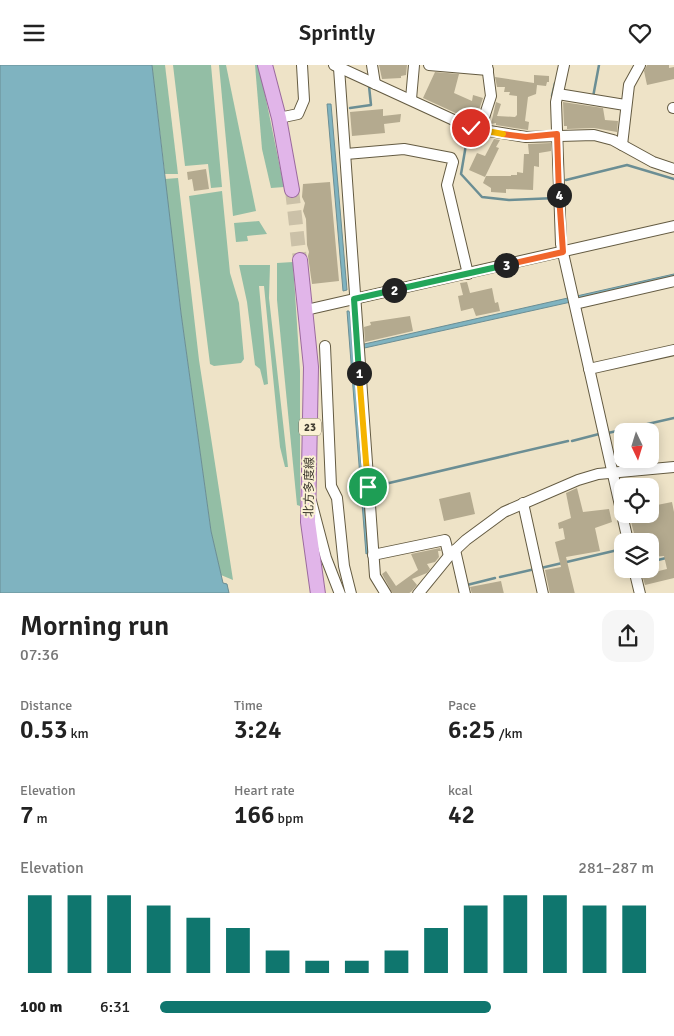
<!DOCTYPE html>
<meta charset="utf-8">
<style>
body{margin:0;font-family:Signika,"Noto Sans JP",sans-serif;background:#f6f6f6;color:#222;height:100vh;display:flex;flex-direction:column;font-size:19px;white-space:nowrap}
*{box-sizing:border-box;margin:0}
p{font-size:16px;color:#767676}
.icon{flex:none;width:28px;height:28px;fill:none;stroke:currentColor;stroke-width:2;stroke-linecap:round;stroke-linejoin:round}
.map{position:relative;height:528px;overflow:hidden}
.panel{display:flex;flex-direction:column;background:#fff;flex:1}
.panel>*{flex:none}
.needle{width:32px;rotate:176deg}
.tools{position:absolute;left:614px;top:358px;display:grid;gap:10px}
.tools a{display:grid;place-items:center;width:45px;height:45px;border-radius:10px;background:#fff;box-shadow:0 2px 12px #0003;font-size:25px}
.pin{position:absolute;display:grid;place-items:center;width:42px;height:42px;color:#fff;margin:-21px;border:2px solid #fff;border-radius:50%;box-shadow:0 1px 5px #0007}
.km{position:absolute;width:25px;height:25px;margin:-12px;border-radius:50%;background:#222;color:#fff;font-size:14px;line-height:25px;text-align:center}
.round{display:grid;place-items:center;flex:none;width:52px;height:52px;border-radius:15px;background:#f6f6f6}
.summary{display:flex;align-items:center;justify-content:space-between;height:85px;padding:0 20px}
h1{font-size:28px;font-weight:600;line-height:38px}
.stats{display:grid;grid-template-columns:repeat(3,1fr);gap:8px;height:85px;padding:5px 20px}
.stats div{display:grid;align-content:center}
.stats b{font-size:25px;font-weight:600}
.stats small{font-size:14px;font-weight:400}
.stats p{font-size:14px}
.chart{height:140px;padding:10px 20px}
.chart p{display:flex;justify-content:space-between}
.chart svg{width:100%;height:90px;margin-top:5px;stroke:#0f766e;stroke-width:6}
ul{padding:0 20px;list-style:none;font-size:16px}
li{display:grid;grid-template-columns:80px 60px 1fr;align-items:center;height:38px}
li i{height:12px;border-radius:6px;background:#0f766e}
header{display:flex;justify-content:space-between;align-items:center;height:65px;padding:0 20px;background:#fff;font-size:22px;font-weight:600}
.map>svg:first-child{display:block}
</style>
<header><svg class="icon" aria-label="menu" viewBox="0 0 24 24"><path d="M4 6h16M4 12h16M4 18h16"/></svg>Sprintly<svg class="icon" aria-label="heart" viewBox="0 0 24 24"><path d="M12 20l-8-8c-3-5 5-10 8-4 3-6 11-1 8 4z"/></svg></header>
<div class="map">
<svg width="674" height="529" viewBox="0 0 674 529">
<rect width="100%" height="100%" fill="#eee3c7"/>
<!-- green -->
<g fill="#93bea5">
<path d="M152,0H165L178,109H165Z"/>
<path d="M173,0H211L222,122L211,123L208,99L185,101Z"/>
<path d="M219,0H226L256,146L233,151Z"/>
<path d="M255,0H259L284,122L271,123L262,84Z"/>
<path d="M178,113L199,295L233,515L221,510L211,466L181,248L165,114Z"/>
<path d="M222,126L230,208L239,238L244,294L241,298L214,301L210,299L189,131Z"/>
<path d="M259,156L267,169L247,171L248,176L236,177L234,158Z"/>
<path d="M293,197L300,306V441L297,440L277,235V198Z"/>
<path d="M239,200H270L269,233L288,402H285L280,382L264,221H259L268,319L264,320L260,304L255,300L247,237Z"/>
</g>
<!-- water -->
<g fill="#7fb3c0" stroke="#6b8e94">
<path d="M0,0H152L181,248L211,466L223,518L227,519L229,528H0Z"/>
<path d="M327,39H331L347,225L343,226Z"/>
<path d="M674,209V214L360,284V280Z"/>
<path d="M347,246H349L350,249L368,488L366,489Z"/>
</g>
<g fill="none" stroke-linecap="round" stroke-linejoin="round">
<!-- stream -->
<g stroke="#6b8e94" stroke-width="2.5">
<path d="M552,31L555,18"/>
<path d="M593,32L599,0"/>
<path d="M350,43L371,40L369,21L371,22"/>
<path d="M453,60L468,68L461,109L482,132L509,135L556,133"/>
<path d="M566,115L627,100L674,114"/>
<path d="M608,368L674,353"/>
<path d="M572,376L599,369"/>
<path d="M372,422L568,376"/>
<path d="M650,497L674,491"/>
<path d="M541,503L622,484"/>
<path d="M500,512L535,504"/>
<path d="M467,520L495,513"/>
</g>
</g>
<!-- building -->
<g fill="#b4aa8f">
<path d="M379,0H407L406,10L401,11V13L382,14Z"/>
<path d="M647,0H669V3L674,2V14L647,20L644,6Z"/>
<path d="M435,7L459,9L454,28L472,36L473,30L483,33L475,57L423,33Z"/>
<path d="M534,10L549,11V17H547L546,21L537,20L536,29L528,32L525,56L529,57L528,65L496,60V58L491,59L496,37L501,39L497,51L515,52L517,50V31L509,30L510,27H504L505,22H497L495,12L534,18Z"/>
<path d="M563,37L603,43L605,55L618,56L617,67L594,63L567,64V61H564Z"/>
<path d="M383,44V51L401,49L400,57L384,59L385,68L352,71L350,47Z"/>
<path d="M494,74L500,75L496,82L499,83L485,112L469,105L477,88L485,91Z"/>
<path d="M551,78V86L539,88V102L534,101L533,125L506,124V128L491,127V123L483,118L486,111H511V110H517V107L523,108L524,89H529L528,79Z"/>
<path d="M206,104L209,124L194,126L192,114L188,115L187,107Z"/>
<path d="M330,117L339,216L312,219L308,191L309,187L307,180L306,154L303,146L305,138L302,132L303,119Z"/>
<path d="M467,217L470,228L492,223L495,238L498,237L500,246L476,251L473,243L461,246L458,231L463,230L460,218Z"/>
<path d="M410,251L413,266L365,277L364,262L371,260L370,257Z"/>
<path d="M577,423L583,447L609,444L612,457L595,463L600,486L566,492L575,529H550L545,505L561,502L555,477L565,474L563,463L559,464L558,458L571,453L566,428Z"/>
<path d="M470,427L475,449L444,456L439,434Z"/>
<path d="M672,437L674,447V513L645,520L642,510L667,504L664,491L650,492V476H636L629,449H634L635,451L654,449L652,441Z"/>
<path d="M440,483L441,486H438L439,492L435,497L427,499L430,504L427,508L412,514L417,520L412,526L408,529H393L382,509L386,506L396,521L418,505L411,489Z"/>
<path d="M501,516L504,529H472L470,522Z"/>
</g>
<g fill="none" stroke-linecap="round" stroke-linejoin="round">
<!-- major-tunnel -->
<path stroke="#cbc1a8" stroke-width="14" stroke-dasharray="14 7" stroke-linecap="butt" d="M292,125L300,195"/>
<defs>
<g id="minor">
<path d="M334,0L471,63L526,72L594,70L613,75L653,97L674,104"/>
<path d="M372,0L375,19"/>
<path d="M429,0L488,5"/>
<path d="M564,0L556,37L561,179L628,476"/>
<path d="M339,3L375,511L386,529"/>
<path d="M558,29L625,40"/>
<path d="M411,34L414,0"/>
<path d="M673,43H674"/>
<path d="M279,53L298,49L304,35L302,0"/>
<path d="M480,65L491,31L487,0"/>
<path d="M622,80L629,20L640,0"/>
<path d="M346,89L404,84L451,93L453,97L447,120L468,209"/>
<path d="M575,239L674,216"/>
<path d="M306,245L674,161"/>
<path d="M325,281L331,421L337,433L344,501L351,529"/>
<path d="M589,304L674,285"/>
<path d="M311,436L326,493L340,529"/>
<path d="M523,438L543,529"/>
<path d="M455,485L465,529"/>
<path d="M373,490L445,475L449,491"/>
<path d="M634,504L640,529"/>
<path d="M418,529L449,491L466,475L504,447L578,415L598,409L674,402"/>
</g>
<g id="major">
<path d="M265,0L279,53L292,125"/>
<path d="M300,195L311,302L308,457L318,529"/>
</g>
</defs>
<!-- minor casing -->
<use href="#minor" stroke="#645b42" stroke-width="12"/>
<!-- major casing -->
<use href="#major" stroke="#9b6a9e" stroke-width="16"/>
<!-- minor -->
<use href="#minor" stroke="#fff" stroke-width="10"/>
<!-- major -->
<use href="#major" stroke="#e1b5e9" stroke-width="14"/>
</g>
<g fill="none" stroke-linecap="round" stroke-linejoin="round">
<defs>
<path id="split-1" d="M359,308L368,422"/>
<path id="split-2" d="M359,308L354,234L394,225"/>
<path id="split-3" d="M394,225L506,200"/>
<path id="split-4" d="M506,200L563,187L559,130"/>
<path id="split-5" d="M503,69L526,72L557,69L559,130"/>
<path id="split-6" d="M471,63L503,69"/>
</defs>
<!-- split-1 casing -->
<use href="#split-1" stroke="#fff" stroke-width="10"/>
<!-- split-2 casing -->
<use href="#split-2" stroke="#fff" stroke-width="10"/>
<!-- split-3 casing -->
<use href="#split-3" stroke="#fff" stroke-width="10"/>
<!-- split-4 casing -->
<use href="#split-4" stroke="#fff" stroke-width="10"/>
<!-- split-5 casing -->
<use href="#split-5" stroke="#fff" stroke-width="10"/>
<!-- split-6 casing -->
<use href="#split-6" stroke="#fff" stroke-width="10"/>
<!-- split-1 -->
<use href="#split-1" stroke="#f5b400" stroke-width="6"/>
<!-- split-2 -->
<use href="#split-2" stroke="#22a559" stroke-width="6"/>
<!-- split-3 -->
<use href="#split-3" stroke="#22a559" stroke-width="6"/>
<!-- split-4 -->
<use href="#split-4" stroke="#f0652b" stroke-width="6"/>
<!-- split-5 -->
<use href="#split-5" stroke="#f0652b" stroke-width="6"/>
<!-- split-6 -->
<use href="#split-6" stroke="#f5b400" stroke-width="6"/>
</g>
<g text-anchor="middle" stroke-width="4" stroke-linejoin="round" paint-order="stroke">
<!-- shield labels -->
<rect fill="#fbf1d4" stroke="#767060" stroke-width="1" x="299" y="353.5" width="22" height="17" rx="4"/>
<g font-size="11" font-weight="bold" fill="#3d392e">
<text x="310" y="366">23</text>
</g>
<!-- street labels -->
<g font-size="12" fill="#3d392e" stroke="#fbf1d4">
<text transform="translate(309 422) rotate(-89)" y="4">北方多度線</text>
</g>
</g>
</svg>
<div class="tools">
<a><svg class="needle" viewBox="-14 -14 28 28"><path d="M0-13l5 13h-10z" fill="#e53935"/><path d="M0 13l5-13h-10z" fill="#767676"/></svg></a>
<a><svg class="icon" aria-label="locate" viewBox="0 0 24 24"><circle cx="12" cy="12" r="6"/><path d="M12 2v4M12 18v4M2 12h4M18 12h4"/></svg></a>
<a><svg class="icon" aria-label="layers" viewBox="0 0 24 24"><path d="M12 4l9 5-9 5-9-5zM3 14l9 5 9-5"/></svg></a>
</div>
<div class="pin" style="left:368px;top:422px;background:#1e9e55"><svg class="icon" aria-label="arrive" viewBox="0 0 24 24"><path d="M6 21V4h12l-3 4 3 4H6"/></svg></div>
<div class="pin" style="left:471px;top:63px;background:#d93025"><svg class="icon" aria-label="check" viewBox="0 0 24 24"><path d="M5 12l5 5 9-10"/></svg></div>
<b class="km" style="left:359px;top:308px">1</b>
<b class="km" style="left:394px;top:225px">2</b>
<b class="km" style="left:506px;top:200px">3</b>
<b class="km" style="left:559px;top:130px">4</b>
</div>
<section class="panel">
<div class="summary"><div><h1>Morning run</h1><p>07:36</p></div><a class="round"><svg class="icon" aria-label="share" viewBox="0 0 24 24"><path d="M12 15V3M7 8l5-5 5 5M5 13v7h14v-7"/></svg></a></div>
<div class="stats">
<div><p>Distance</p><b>0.53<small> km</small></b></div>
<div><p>Time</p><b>3:24</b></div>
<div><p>Pace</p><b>6:25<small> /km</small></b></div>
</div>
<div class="stats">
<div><p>Elevation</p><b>7<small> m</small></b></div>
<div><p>Heart rate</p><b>166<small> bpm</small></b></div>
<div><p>kcal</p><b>42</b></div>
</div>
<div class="chart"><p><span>Elevation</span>281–287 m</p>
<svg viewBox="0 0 160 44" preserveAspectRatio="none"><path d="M5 44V6M15 44V6M25 44V6M35 44V11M45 44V17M55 44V22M65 44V33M75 44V38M85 44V38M95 44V33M105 44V22M115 44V11M125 44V6M135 44V6M145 44V11M155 44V11"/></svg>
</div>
<ul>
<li><b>100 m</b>6:31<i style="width:67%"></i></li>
</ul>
</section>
